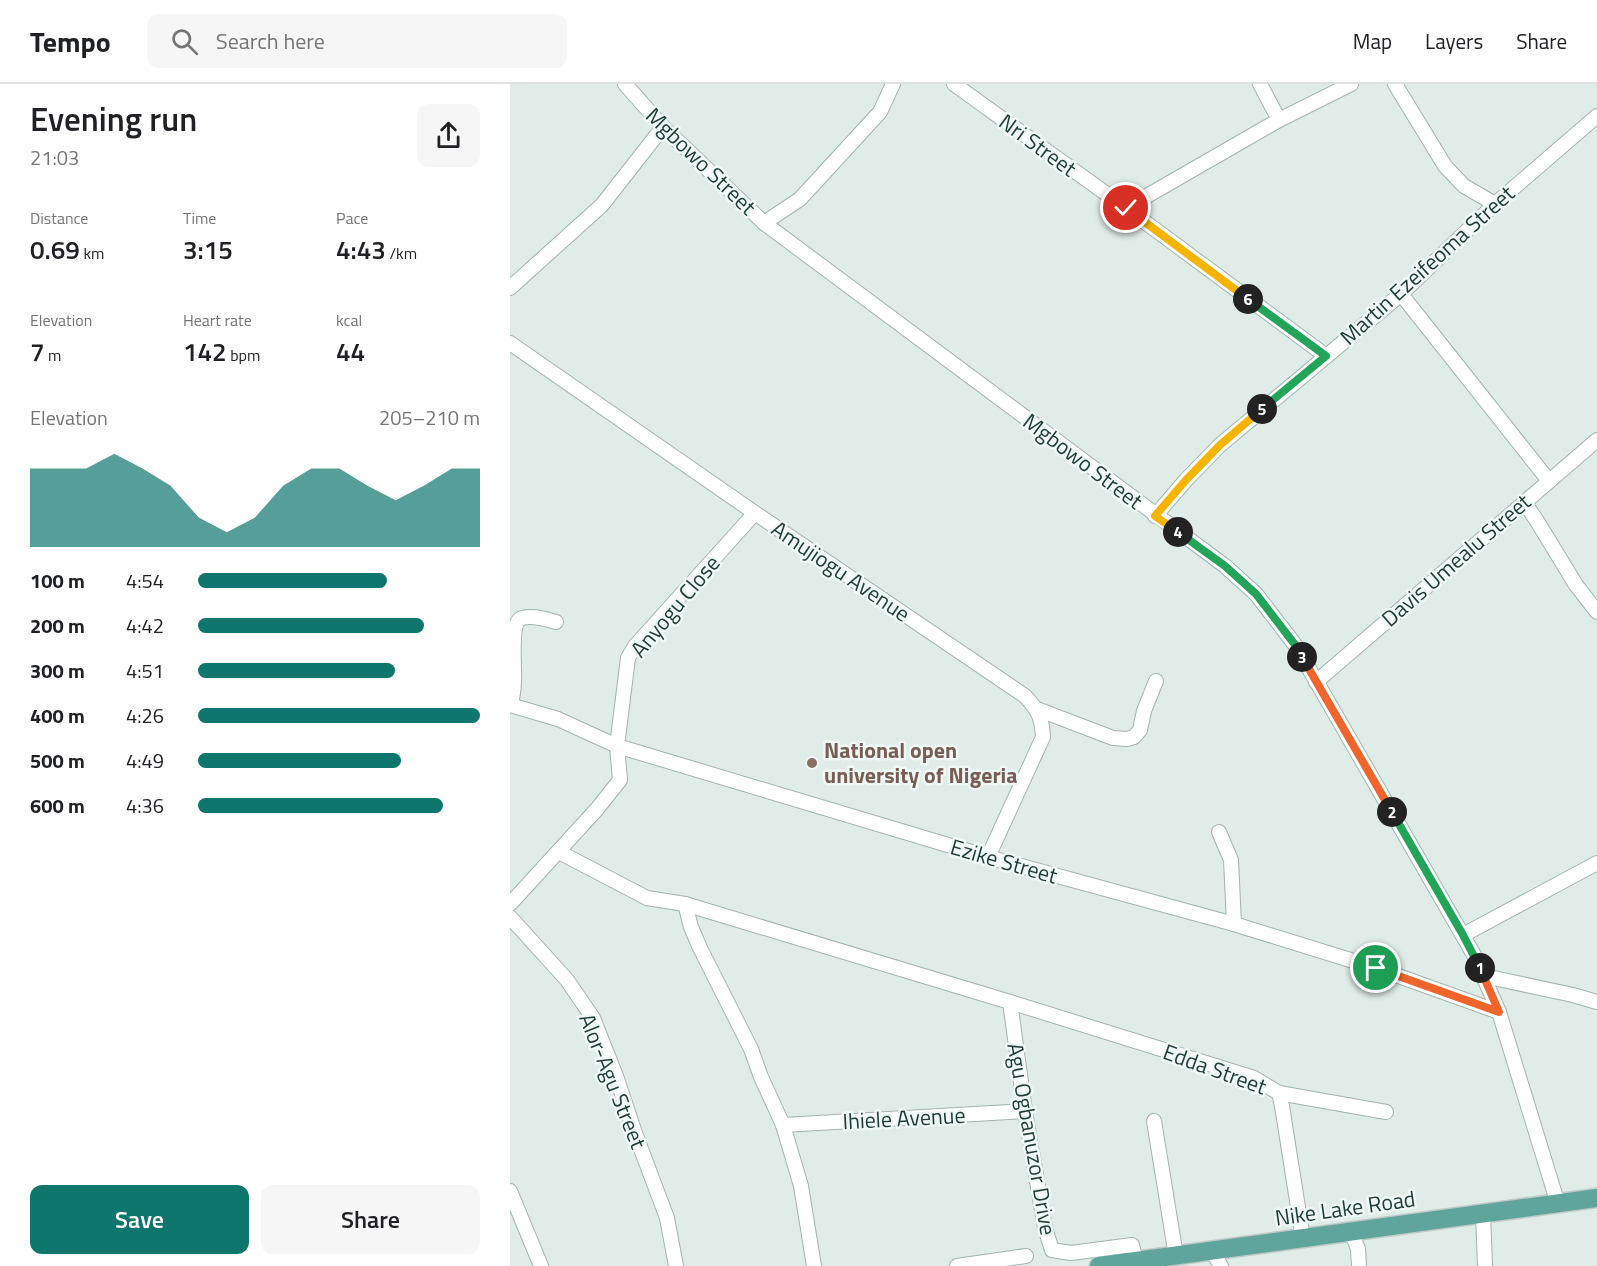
<!DOCTYPE html>
<meta charset="utf-8">
<style>
body{margin:0;font-family:"Titillium Web",sans-serif;background:#f6f6f6;color:#202124;height:100vh;display:flex;flex-direction:column;font-size:22px;white-space:nowrap}
*{box-sizing:border-box;margin:0}
p{font-size:20px;color:#757577}
.icon{flex:none;width:33px;height:33px;fill:none;stroke:currentColor;stroke-width:2;stroke-linecap:round;stroke-linejoin:round}
.map{position:relative;flex:1;overflow:hidden}
.drawer{display:flex;flex-direction:column;background:#fff;width:510px}
.drawer>*{flex:none}
.pin{position:absolute;display:grid;place-items:center;width:51px;height:51px;color:#fff;margin:-26px;border:3px solid #fff;border-radius:50%;box-shadow:0 2px 6px #0007}
.km{position:absolute;width:30px;height:30px;margin:-15px;border-radius:50%;background:#222;color:#fff;font-size:16px;line-height:30px;text-align:center}
.round{display:grid;place-items:center;flex:none;width:63px;height:63px;border-radius:12px;background:#f6f6f6}
.headline{display:flex;align-items:center;justify-content:space-between;height:102px;padding:0 30px}
h1{font-size:33px;font-weight:600;line-height:45px}
.stats{display:grid;grid-template-columns:repeat(3,1fr);gap:9px;height:102px;padding:6px 30px}
.stats div{display:grid;align-content:center}
.stats b{font-size:26px;font-weight:600}
.stats small{font-size:16px;font-weight:400}
.stats p{font-size:16px}
.chart{height:168px;padding:12px 30px}
.chart p{display:flex;justify-content:space-between}
.chart svg{width:100%;height:108px;margin-top:6px;fill:#0f766e;opacity:.7}
.button{display:flex;gap:12px;margin-top:auto;padding:12px 30px}
.button a{flex:1;height:69px;border-radius:12px;background:#0f766e;color:#fff;font-size:24px;font-weight:600;line-height:69px;text-align:center}
.button a+a{background:#f6f6f6;color:#202124}
ul{padding:0 30px;list-style:none;font-size:20px}
li{display:grid;grid-template-columns:96px 72px 1fr;align-items:center;height:45px}
li i{height:15px;border-radius:8px;background:#0f766e}
header{display:flex;align-items:center;gap:36px;box-sizing:border-box;height:84px;padding:0 30px;background:#fff;border-bottom:2px solid #e0e0e0}
header strong{font-size:28px}
nav{display:flex;gap:33px;margin-inline-start:auto;font-size:21px}
.search{width:420px;height:54px;background:#f6f6f6;display:flex;align-items:center;gap:15px;box-sizing:border-box;padding:0 21px;border-radius:12px;color:#757577;font-size:22px}
main{display:flex;flex:1;min-height:0}
.map>svg:first-child{display:block}
</style>
<header>
<strong>Tempo</strong>
<div class="search"><svg class="icon" aria-label="search" viewBox="0 0 24 24"><circle cx="10" cy="10" r="6"/><path d="M15 15l6 6"/></svg>Search here</div>
<nav><a>Map</a><a>Layers</a><a>Share</a></nav>
</header>
<main>
<section class="drawer">
<div class="headline"><div><h1>Evening run</h1><p>21:03</p></div><a class="round"><svg class="icon" aria-label="share" viewBox="0 0 24 24"><path d="M12 15V3M7 8l5-5 5 5M5 13v7h14v-7"/></svg></a></div>
<div class="stats">
<div><p>Distance</p><b>0.69<small> km</small></b></div>
<div><p>Time</p><b>3:15</b></div>
<div><p>Pace</p><b>4:43<small> /km</small></b></div>
</div>
<div class="stats">
<div><p>Elevation</p><b>7<small> m</small></b></div>
<div><p>Heart rate</p><b>142<small> bpm</small></b></div>
<div><p>kcal</p><b>44</b></div>
</div>
<div class="chart"><p><span>Elevation</span>205–210 m</p>
<svg viewBox="0 0 160 44" preserveAspectRatio="none"><path d="M0 44V12L10 12L20 12L30 6L40 12L50 19L60 32L70 38L80 32L90 19L100 12L110 12L120 19L130 25L140 19L150 12L160 12V44z"/></svg>
</div>
<ul>
<li><b>100 m</b>4:54<i style="width:67%"></i></li>
<li><b>200 m</b>4:42<i style="width:80%"></i></li>
<li><b>300 m</b>4:51<i style="width:70%"></i></li>
<li><b>400 m</b>4:26<i style="width:100%"></i></li>
<li><b>500 m</b>4:49<i style="width:72%"></i></li>
<li><b>600 m</b>4:36<i style="width:87%"></i></li>
</ul>
<div class="button"><a>Save</a><a>Share</a></div>
</section>
<div class="map">
<svg width="1087" height="1182" viewBox="0 0 1087 1182">
<rect width="100%" height="100%" fill="#dfece7"/>
<g fill="none" stroke-linecap="round" stroke-linejoin="round">
<defs>
<g id="minor">
<path d="M115,0L153,43L254,139L715,482L746,510L786,562L964,871L989,928L1048,1120"/>
<path d="M444,0L616,124L816,272"/>
<path d="M750,0L769,36"/>
<path d="M885,0L935,82L954,102L985,120"/>
<path d="M616,124L769,36L841,0"/>
<path d="M254,139L290,115L370,28L383,0"/>
<path d="M0,204L92,121L153,43"/>
<path d="M891,210L1039,397"/>
<path d="M0,259L245,429L515,612C528,626 532,633 533,653L478,773"/>
<path d="M1014,418L1027,437L1066,501L1087,528"/>
<path d="M645,432L676,396L710,361L891,210L985,120L1087,32"/>
<path d="M806,598L1087,356"/>
<path d="M0,621L48,635L107,662L478,773L724,840L866,884L989,928"/>
<path d="M1,621C2,614 4,606 4,598C5,584 0,542 10,535C20,530 35,535 46,538"/>
<path d="M527,625L603,654L617,655L624,653L630,646L634,627L646,597"/>
<path d="M709,748L721,776L724,840"/>
<path d="M49,768L137,814L175,820L500,918L744,994L769,1009L772,1022L793,1155"/>
<path d="M0,820L87,725L110,696L107,662L118,574L125,562L245,429"/>
<path d="M175,820L181,843L190,864L241,965L251,993L273,1041L291,1102L304,1182"/>
<path d="M0,833L57,896L83,934L106,992L125,1049L157,1134L166,1182"/>
<path d="M953,851L1087,779"/>
<path d="M974,892L1063,911L1087,918"/>
<path d="M500,918L515,1027L535,1144L542,1166L561,1169L622,1161L626,1177"/>
<path d="M769,1009L876,1028"/>
<path d="M644,1037L666,1172"/>
<path d="M273,1041L515,1027"/>
<path d="M0,1107L31,1182"/>
<path d="M973,1129L975,1182"/>
<path d="M841,1147L848,1165L849,1182"/>
<path d="M702,1167L711,1182"/>
<path d="M447,1182L516,1172"/>
</g>
<path id="major" d="M589,1182L1087,1114"/>
</defs>
<!-- minor casing -->
<use href="#minor" stroke="#a1b4af" stroke-width="16"/>
<!-- major casing -->
<use href="#major" stroke="#c0c9c8" stroke-width="21"/>
<!-- minor -->
<use href="#minor" stroke="#fff" stroke-width="14"/>
<!-- major -->
<use href="#major" stroke="#5fa59c" stroke-width="18"/>
</g>
<g fill="none" stroke-linecap="round" stroke-linejoin="round">
<defs>
<path id="split-1" d="M866,884L989,928L970,884"/>
<path id="split-2" d="M882,728L953,851L970,884"/>
<path id="split-3" d="M792,573L882,728"/>
<path id="split-4" d="M668,448L715,482L746,510L786,562L792,573"/>
<path id="split-5" d="M668,448L645,432L676,396L710,361L752,325"/>
<path id="split-6" d="M738,215L816,272L752,325"/>
<path id="split-7" d="M616,124L738,215"/>
</defs>
<!-- split-1 casing -->
<use href="#split-1" stroke="#fff" stroke-width="12"/>
<!-- split-2 casing -->
<use href="#split-2" stroke="#fff" stroke-width="12"/>
<!-- split-3 casing -->
<use href="#split-3" stroke="#fff" stroke-width="12"/>
<!-- split-4 casing -->
<use href="#split-4" stroke="#fff" stroke-width="12"/>
<!-- split-5 casing -->
<use href="#split-5" stroke="#fff" stroke-width="12"/>
<!-- split-6 casing -->
<use href="#split-6" stroke="#fff" stroke-width="12"/>
<!-- split-7 casing -->
<use href="#split-7" stroke="#fff" stroke-width="12"/>
<!-- split-1 -->
<use href="#split-1" stroke="#f0652b" stroke-width="8"/>
<!-- split-2 -->
<use href="#split-2" stroke="#22a559" stroke-width="8"/>
<!-- split-3 -->
<use href="#split-3" stroke="#f0652b" stroke-width="8"/>
<!-- split-4 -->
<use href="#split-4" stroke="#22a559" stroke-width="8"/>
<!-- split-5 -->
<use href="#split-5" stroke="#f5b400" stroke-width="8"/>
<!-- split-6 -->
<use href="#split-6" stroke="#22a559" stroke-width="8"/>
<!-- split-7 -->
<use href="#split-7" stroke="#f5b400" stroke-width="8"/>
</g>
<!-- markers -->
<circle fill="#8d6e63" stroke="#eff8f5" stroke-width="2" cx="302" cy="679" r="6"/>
<g text-anchor="middle" stroke-width="5" stroke-linejoin="round" paint-order="stroke">
<!-- street labels -->
<g font-size="22" fill="#1e3d39" stroke="#eff8f5">
<text transform="translate(528 61) rotate(36)" y="8">Nri Street</text>
<text transform="translate(191 77) rotate(44)" y="8">Mgbowo Street</text>
<text transform="translate(917 181) rotate(-42)" y="8">Martin Ezeifeoma Street</text>
<text transform="translate(573 377) rotate(37)" y="8">Mgbowo Street</text>
<text transform="translate(946 476) rotate(-41)" y="8">Davis Umealu Street</text>
<text transform="translate(331 487) rotate(34)" y="8">Amujiogu Avenue</text>
<text transform="translate(165 522) rotate(-50)" y="8">Anyogu Close</text>
<text transform="translate(494 777) rotate(16)" y="8">Ezike Street</text>
<text transform="translate(705 985) rotate(20)" y="8">Edda Street</text>
<text transform="translate(103 997) rotate(68)" y="8">Alor-Agu Street</text>
<text transform="translate(394 1034) rotate(-3)" y="8">Ihiele Avenue</text>
<text transform="translate(522 1055) rotate(80)" y="8">Agu Ogbanuzor Drive</text>
<text transform="translate(835 1124) rotate(-8)" y="8">Nike Lake Road</text>
</g>
<!-- education labels -->
<g font-size="22" font-weight="bold" fill="#785e54" stroke="#eff8f5" text-anchor="start">
<text x="314" y="674">National open<tspan x="314" dy="25">university of Nigeria</tspan></text>
</g>
</g>
</svg>
<div class="pin" style="left:866px;top:884px;background:#1e9e55"><svg class="icon" aria-label="arrive" viewBox="0 0 24 24"><path d="M6 21V4h12l-3 4 3 4H6"/></svg></div>
<div class="pin" style="left:616px;top:124px;background:#d93025"><svg class="icon" aria-label="check" viewBox="0 0 24 24"><path d="M5 12l5 5 9-10"/></svg></div>
<b class="km" style="left:970px;top:884px">1</b>
<b class="km" style="left:882px;top:728px">2</b>
<b class="km" style="left:792px;top:573px">3</b>
<b class="km" style="left:668px;top:448px">4</b>
<b class="km" style="left:752px;top:325px">5</b>
<b class="km" style="left:738px;top:215px">6</b>
</div>
</main>
